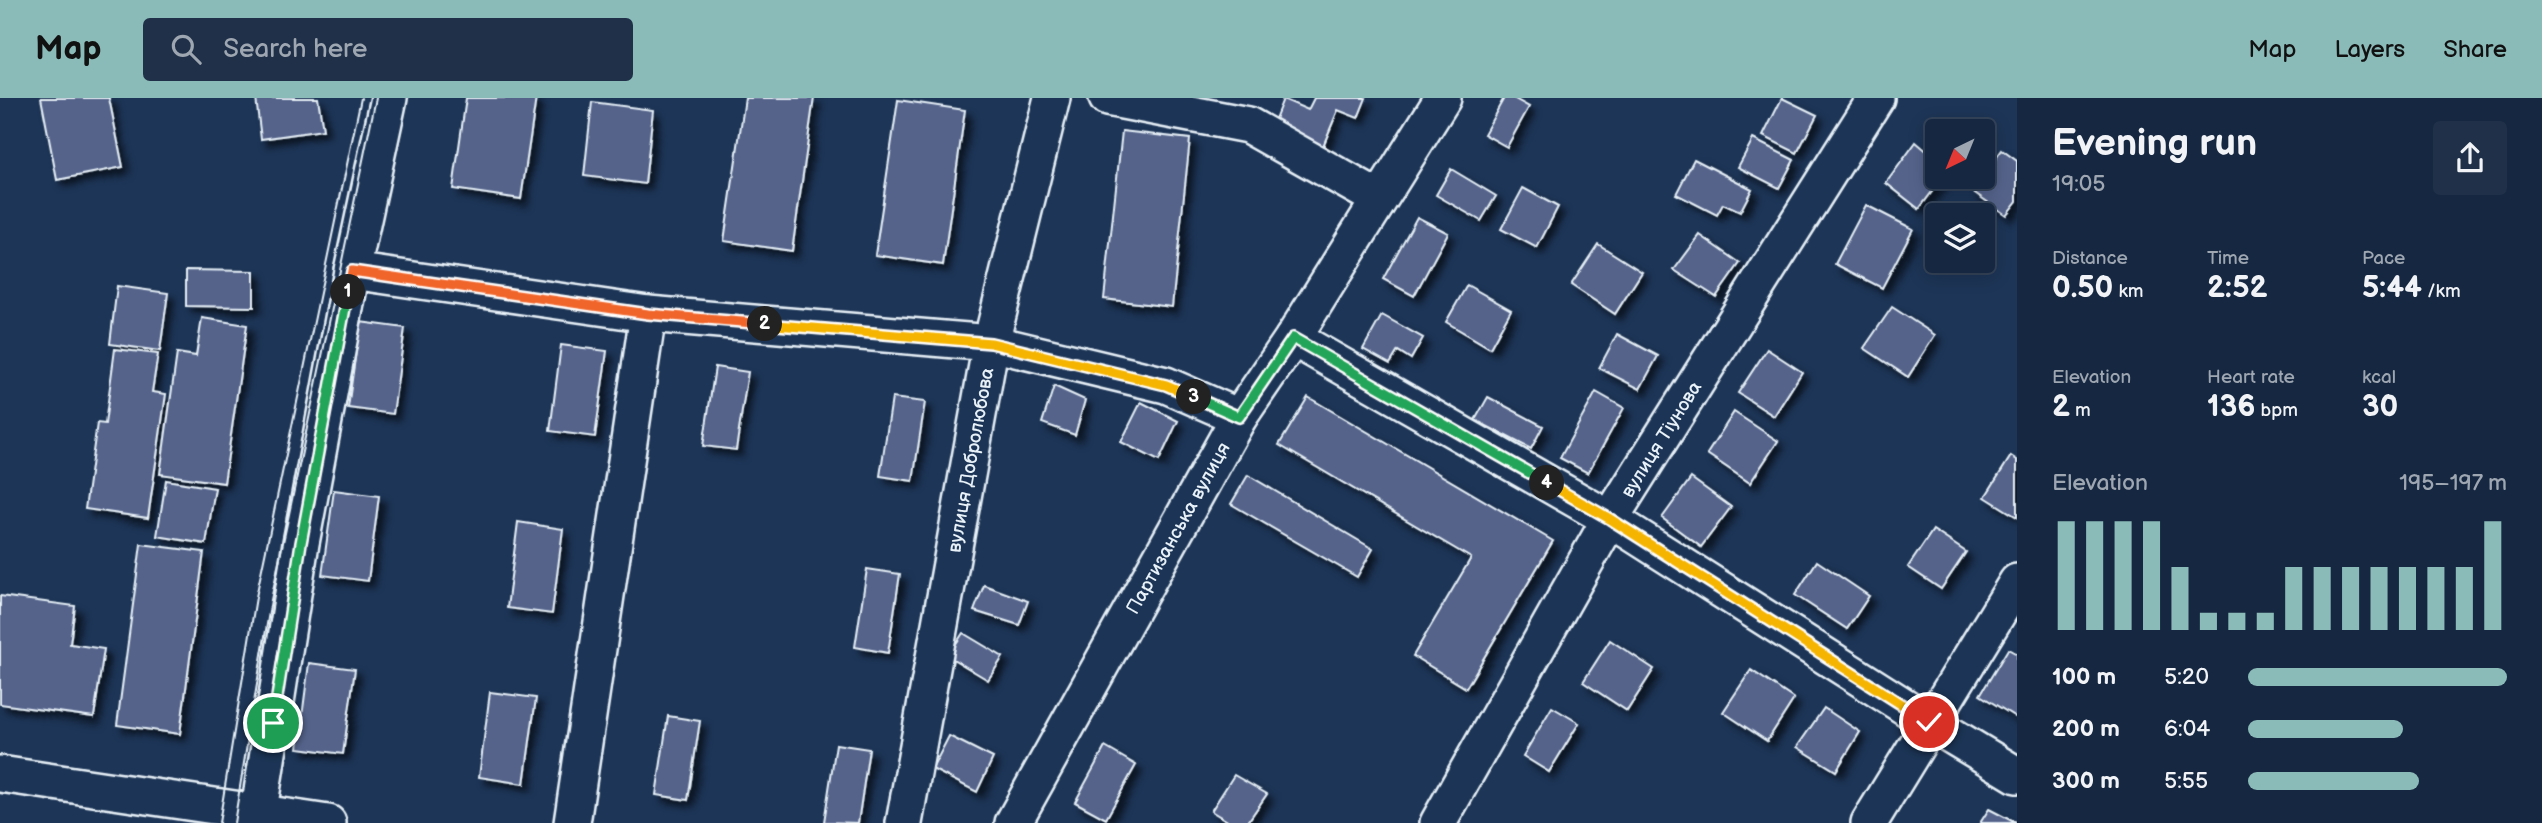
<!DOCTYPE html>
<meta charset="utf-8">
<style>
body{margin:0;font-family:"Balsamiq Sans",sans-serif;background:#1f3048;color:#f1f3f6;height:100vh;display:flex;flex-direction:column;font-size:26px;white-space:nowrap}
*{box-sizing:border-box;margin:0}
p{font-size:23px;color:#9ea6b1}
.icon{flex:none;width:38px;height:38px;fill:none;stroke:currentColor;stroke-width:2;stroke-linecap:round;stroke-linejoin:round}
.map{position:relative;flex:1;overflow:hidden}
.drawer{display:flex;flex-direction:column;background:#162841;width:525px}
.drawer>*{flex:none}
.needle{width:46px;rotate:223deg}
.tools{position:absolute;left:1925px;top:21px;display:grid;gap:14px}
.tools a{display:grid;place-items:center;width:70px;height:70px;border-radius:7px;background:#162841;box-shadow:0 4px 18px #0003,0 0 0 2px #35445a;font-size:35px}
.pin{position:absolute;display:grid;place-items:center;width:60px;height:60px;color:#fff;margin:-30px;border:4px solid #fff;border-radius:50%;box-shadow:0 2px 7px #0007}
.km{position:absolute;width:35px;height:35px;margin:-18px;border-radius:50%;background:#222;color:#fff;font-size:19px;line-height:35px;text-align:center}
.round{display:grid;place-items:center;flex:none;width:74px;height:74px;border-radius:7px;background:#1f3048}
.overview{display:flex;align-items:center;justify-content:space-between;height:119px;padding:0 35px}
h1{font-size:38px;font-weight:600;line-height:52px}
.stats{display:grid;grid-template-columns:repeat(3,1fr);gap:10px;height:119px;padding:7px 35px}
.stats div{display:grid;align-content:center}
.stats b{font-size:30px;font-weight:600}
.stats small{font-size:19px;font-weight:400}
.stats p{font-size:19px}
.chart{height:196px;padding:14px 35px}
.chart p{display:flex;justify-content:space-between}
.chart svg{width:100%;height:126px;margin-top:7px;stroke:#8bbbb9;stroke-width:6}
ul{padding:0 35px;list-style:none;font-size:23px}
li{display:grid;grid-template-columns:112px 84px 1fr;align-items:center;height:52px}
li i{height:18px;border-radius:9px;background:#8bbbb9}
header{display:flex;align-items:center;gap:42px;box-sizing:border-box;height:98px;padding:0 35px;background:#8bbbb9;color:#111}
header strong{font-size:33px}
nav{display:flex;gap:38px;margin-inline-start:auto;font-size:24px}
.search{width:490px;height:63px;background:#1f3048;display:flex;align-items:center;gap:18px;box-sizing:border-box;padding:0 24px;border-radius:7px;color:#9ea6b1;font-size:26px}
main{display:flex;flex:1;min-height:0}
.map>svg:first-child{display:block}
</style>
<header>
<strong>Map</strong>
<div class="search"><svg class="icon" aria-label="search" viewBox="0 0 24 24"><circle cx="10" cy="10" r="6"/><path d="M15 15l6 6"/></svg>Search here</div>
<nav><a>Map</a><a>Layers</a><a>Share</a></nav>
</header>
<main>
<div class="map">
<svg width="2017" height="725" viewBox="0 0 2017 725">
<defs>
<filter id="shadow"><feDropShadow dx="6" dy="6" stdDeviation="3.5" flood-color="#0009"/></filter>
</defs>
<rect width="100%" height="100%" fill="#1d3557"/>
<filter id="ink" filterUnits="userSpaceOnUse"><feTurbulence type="fractalNoise" baseFrequency=".0143" numOctaves="2"/><feDisplacementMap in="SourceGraphic" scale="14" xChannelSelector="R" yChannelSelector="G"/><feConvolveMatrix kernelMatrix="1 2 1 2 8 2 1 2 1" color-interpolation-filters="sRGB"/></filter>
<g filter="url(#ink)">
<!-- building -->
<g fill="#55648b" stroke="#e8f1f8" stroke-width="2" filter="url(#shadow)">
<path d="M41,0H109L123,69L57,82Z"/>
<path d="M256,0H318L323,32L261,41Z"/>
<path d="M466,0H536L521,101L453,91Z"/>
<path d="M745,0H814L792,153L724,143Z"/>
<path d="M1314,0H1366L1358,20L1338,12L1321,53L1273,26L1283,1L1308,12Z"/>
<path d="M1504,0H1513L1529,9L1507,49L1484,36Z"/>
<path d="M1782,0L1817,17L1797,55L1763,38Z"/>
<path d="M898,2L965,12L943,167L875,157Z"/>
<path d="M592,4L653,12L645,86L584,78Z"/>
<path d="M1122,33L1190,41L1172,209L1104,201Z"/>
<path d="M1753,41L1794,62L1779,90L1738,69Z"/>
<path d="M1916,44L1937,62V79H1943L1919,111L1886,85Z"/>
<path d="M2002,52L2017,63V103L2006,117L1972,93Z"/>
<path d="M1694,61L1752,91L1740,114L1723,106L1717,117L1676,96Z"/>
<path d="M1451,71L1496,98L1481,123L1436,97Z"/>
<path d="M1523,90L1558,109L1537,150L1501,131Z"/>
<path d="M1866,107L1913,131L1882,190L1835,166Z"/>
<path d="M1417,119L1448,135L1414,198L1383,181Z"/>
<path d="M1700,137L1740,165L1716,199L1674,172Z"/>
<path d="M1598,146L1642,174L1615,216L1571,187Z"/>
<path d="M186,172L254,173V209L186,208Z"/>
<path d="M1467,187L1511,212L1490,250L1446,224Z"/>
<path d="M117,188L168,195L160,253L110,246Z"/>
<path d="M1892,209L1935,237L1908,279L1864,250Z"/>
<path d="M1382,217L1423,240L1411,261L1398,253L1390,266L1363,251Z"/>
<path d="M202,220L247,227L224,385L160,376L177,255L196,258Z"/>
<path d="M360,224L405,230L393,316L348,310Z"/>
<path d="M1617,236L1658,258L1640,291L1599,270Z"/>
<path d="M561,247L607,253L595,339L550,333Z"/>
<path d="M115,251L158,256L152,294L166,296L148,420L85,411L97,325L105,326Z"/>
<path d="M1767,251L1802,274L1774,318L1738,295Z"/>
<path d="M715,269L748,274L736,352L703,348Z"/>
<path d="M1054,288L1085,302L1075,337L1042,325Z"/>
<path d="M1596,294L1624,310L1588,375L1560,360Z"/>
<path d="M1308,299L1553,443L1466,590L1413,558L1471,460L1279,347Z"/>
<path d="M1488,299L1543,328L1531,351L1475,322Z"/>
<path d="M892,300L925,304L913,383L880,378Z"/>
<path d="M1141,304L1178,323L1159,363L1121,344Z"/>
<path d="M1734,314L1778,343L1750,385L1707,356Z"/>
<path d="M2011,358L2017,362V419L1985,399Z"/>
<path d="M1248,377L1373,451L1357,479L1231,406Z"/>
<path d="M1691,380L1731,409L1701,449L1662,420Z"/>
<path d="M166,382L215,390L206,446L157,438Z"/>
<path d="M334,392L379,398L368,483L322,477Z"/>
<path d="M518,424L563,431L552,516L507,510Z"/>
<path d="M1933,432L1966,454L1941,491L1908,469Z"/>
<path d="M141,446L204,454L180,636L117,627Z"/>
<path d="M1817,463L1869,498L1847,531L1795,497Z"/>
<path d="M867,471L900,476L888,555L855,549Z"/>
<path d="M984,487L1028,503L1019,527L974,513Z"/>
<path d="M0,498L75,508L70,546L104,551L94,619L0,606Z"/>
<path d="M963,535L1003,559L988,582L948,558Z"/>
<path d="M1610,542L1654,571L1627,613L1583,584Z"/>
<path d="M2008,551L2017,556V620L1980,597Z"/>
<path d="M309,565L355,571L343,656L298,650Z"/>
<path d="M1751,572L1794,601L1767,643L1723,614Z"/>
<path d="M490,594L536,600L524,686L479,679Z"/>
<path d="M1552,609L1579,625L1549,674L1523,658Z"/>
<path d="M1824,610L1860,634L1836,673L1797,649Z"/>
<path d="M668,618L700,623L688,702L656,697Z"/>
<path d="M949,638L993,660L977,694L932,671Z"/>
<path d="M836,646L869,651L858,725L824,724Z"/>
<path d="M1105,649L1136,667L1106,721L1075,704Z"/>
<path d="M1234,677L1267,696L1247,725H1231L1211,713Z"/>
<path d="M1989,711L2016,725H1980Z"/>
</g>
<g fill="none" stroke-linecap="round" stroke-linejoin="round">
<defs>
<g id="minor">
<path d="M1107,0L1248,27L1379,101"/>
<path d="M352,173L648,216L991,245L1166,287L1239,319"/>
<path d="M1293,240L1610,421L1929,624L2017,677"/>
<path d="M0,676L328,725"/>
<path d="M257,725L301,445L352,173L389,0"/>
<path d="M572,725L648,216"/>
<path id="s1" d="M904,725L991,245L1052,0"/>
<path id="s2" d="M1013,725L1239,319L1293,240L1443,0"/>
<path id="s3" d="M1438,725L1610,421L1876,0"/>
<path d="M1869,725L2017,484"/>
</g>
</defs>
<!-- minor casing -->
<use href="#minor" stroke="#e8f1f8" stroke-width="40"/>
<!-- minor -->
<use href="#minor" stroke="#1d3557" stroke-width="35"/>
<!-- tram -->
<g stroke="#e8f1f8" stroke-width="2">
<path d="M219,725L256,499L361,0"/>
<path d="M234,725L271,502L376,0"/>
</g>
</g>
</g>
<g fill="none" stroke-linecap="round" stroke-linejoin="round" filter="url(#ink)">
<defs>
<path id="split-1" d="M273,625L301,445L348,194"/>
<path id="split-2" d="M348,194L352,173L648,216L765,226"/>
<path id="split-3" d="M765,226L991,245L1166,287L1194,299"/>
<path id="split-4" d="M1194,299L1239,319L1293,240L1547,385"/>
<path id="split-5" d="M1547,385L1610,421L1929,624"/>
</defs>
<!-- split-1 casing -->
<use href="#split-1" stroke="#fff" stroke-width="14"/>
<!-- split-2 casing -->
<use href="#split-2" stroke="#fff" stroke-width="14"/>
<!-- split-3 casing -->
<use href="#split-3" stroke="#fff" stroke-width="14"/>
<!-- split-4 casing -->
<use href="#split-4" stroke="#fff" stroke-width="14"/>
<!-- split-5 casing -->
<use href="#split-5" stroke="#fff" stroke-width="14"/>
<!-- split-1 -->
<use href="#split-1" stroke="#22a559" stroke-width="9"/>
<!-- split-2 -->
<use href="#split-2" stroke="#f0652b" stroke-width="9"/>
<!-- split-3 -->
<use href="#split-3" stroke="#f5b400" stroke-width="9"/>
<!-- split-4 -->
<use href="#split-4" stroke="#22a559" stroke-width="9"/>
<!-- split-5 -->
<use href="#split-5" stroke="#f5b400" stroke-width="9"/>
</g>
<g text-anchor="middle" stroke-width="7" stroke-linejoin="round" paint-order="stroke">
<!-- street labels -->
<g font-size="19" fill="#e8f1f8" stroke="#1d3557">
<text dy="7" stroke="none"><textPath href="#s3" startOffset="444">вулиця Тіунова</textPath></text>
<text dy="7" stroke="none"><textPath href="#s1" startOffset="369">вулиця Добролюбова</textPath></text>
<text dy="7" stroke="none"><textPath href="#s2" startOffset="338">Партизанська вулиця</textPath></text>
</g>
</g>
</svg>
<div class="tools">
<a><svg class="needle" viewBox="-14 -14 28 28"><path d="M0-13l5 13h-10z" fill="#e53935"/><path d="M0 13l5-13h-10z" fill="#9ea6b1"/></svg></a>
<a><svg class="icon" aria-label="layers" viewBox="0 0 24 24"><path d="M12 4l9 5-9 5-9-5zM3 14l9 5 9-5"/></svg></a>
</div>
<div class="pin" style="left:273px;top:625px;background:#1e9e55"><svg class="icon" aria-label="arrive" viewBox="0 0 24 24"><path d="M6 21V4h12l-3 4 3 4H6"/></svg></div>
<div class="pin" style="left:1929px;top:624px;background:#d93025"><svg class="icon" aria-label="check" viewBox="0 0 24 24"><path d="M5 12l5 5 9-10"/></svg></div>
<b class="km" style="left:348px;top:194px">1</b>
<b class="km" style="left:765px;top:226px">2</b>
<b class="km" style="left:1194px;top:299px">3</b>
<b class="km" style="left:1547px;top:385px">4</b>
</div>
<section class="drawer">
<div class="overview"><div><h1>Evening run</h1><p>19:05</p></div><a class="round"><svg class="icon" aria-label="share" viewBox="0 0 24 24"><path d="M12 15V3M7 8l5-5 5 5M5 13v7h14v-7"/></svg></a></div>
<div class="stats">
<div><p>Distance</p><b>0.50<small> km</small></b></div>
<div><p>Time</p><b>2:52</b></div>
<div><p>Pace</p><b>5:44<small> /km</small></b></div>
</div>
<div class="stats">
<div><p>Elevation</p><b>2<small> m</small></b></div>
<div><p>Heart rate</p><b>136<small> bpm</small></b></div>
<div><p>kcal</p><b>30</b></div>
</div>
<div class="chart"><p><span>Elevation</span>195–197 m</p>
<svg viewBox="0 0 160 44" preserveAspectRatio="none"><path d="M5 44V6M15 44V6M25 44V6M35 44V6M45 44V22M55 44V38M65 44V38M75 44V38M85 44V22M95 44V22M105 44V22M115 44V22M125 44V22M135 44V22M145 44V22M155 44V6"/></svg>
</div>
<ul>
<li><b>100 m</b>5:20<i style="width:100%"></i></li>
<li><b>200 m</b>6:04<i style="width:60%"></i></li>
<li><b>300 m</b>5:55<i style="width:66%"></i></li>
</ul>
</section>
</main>
